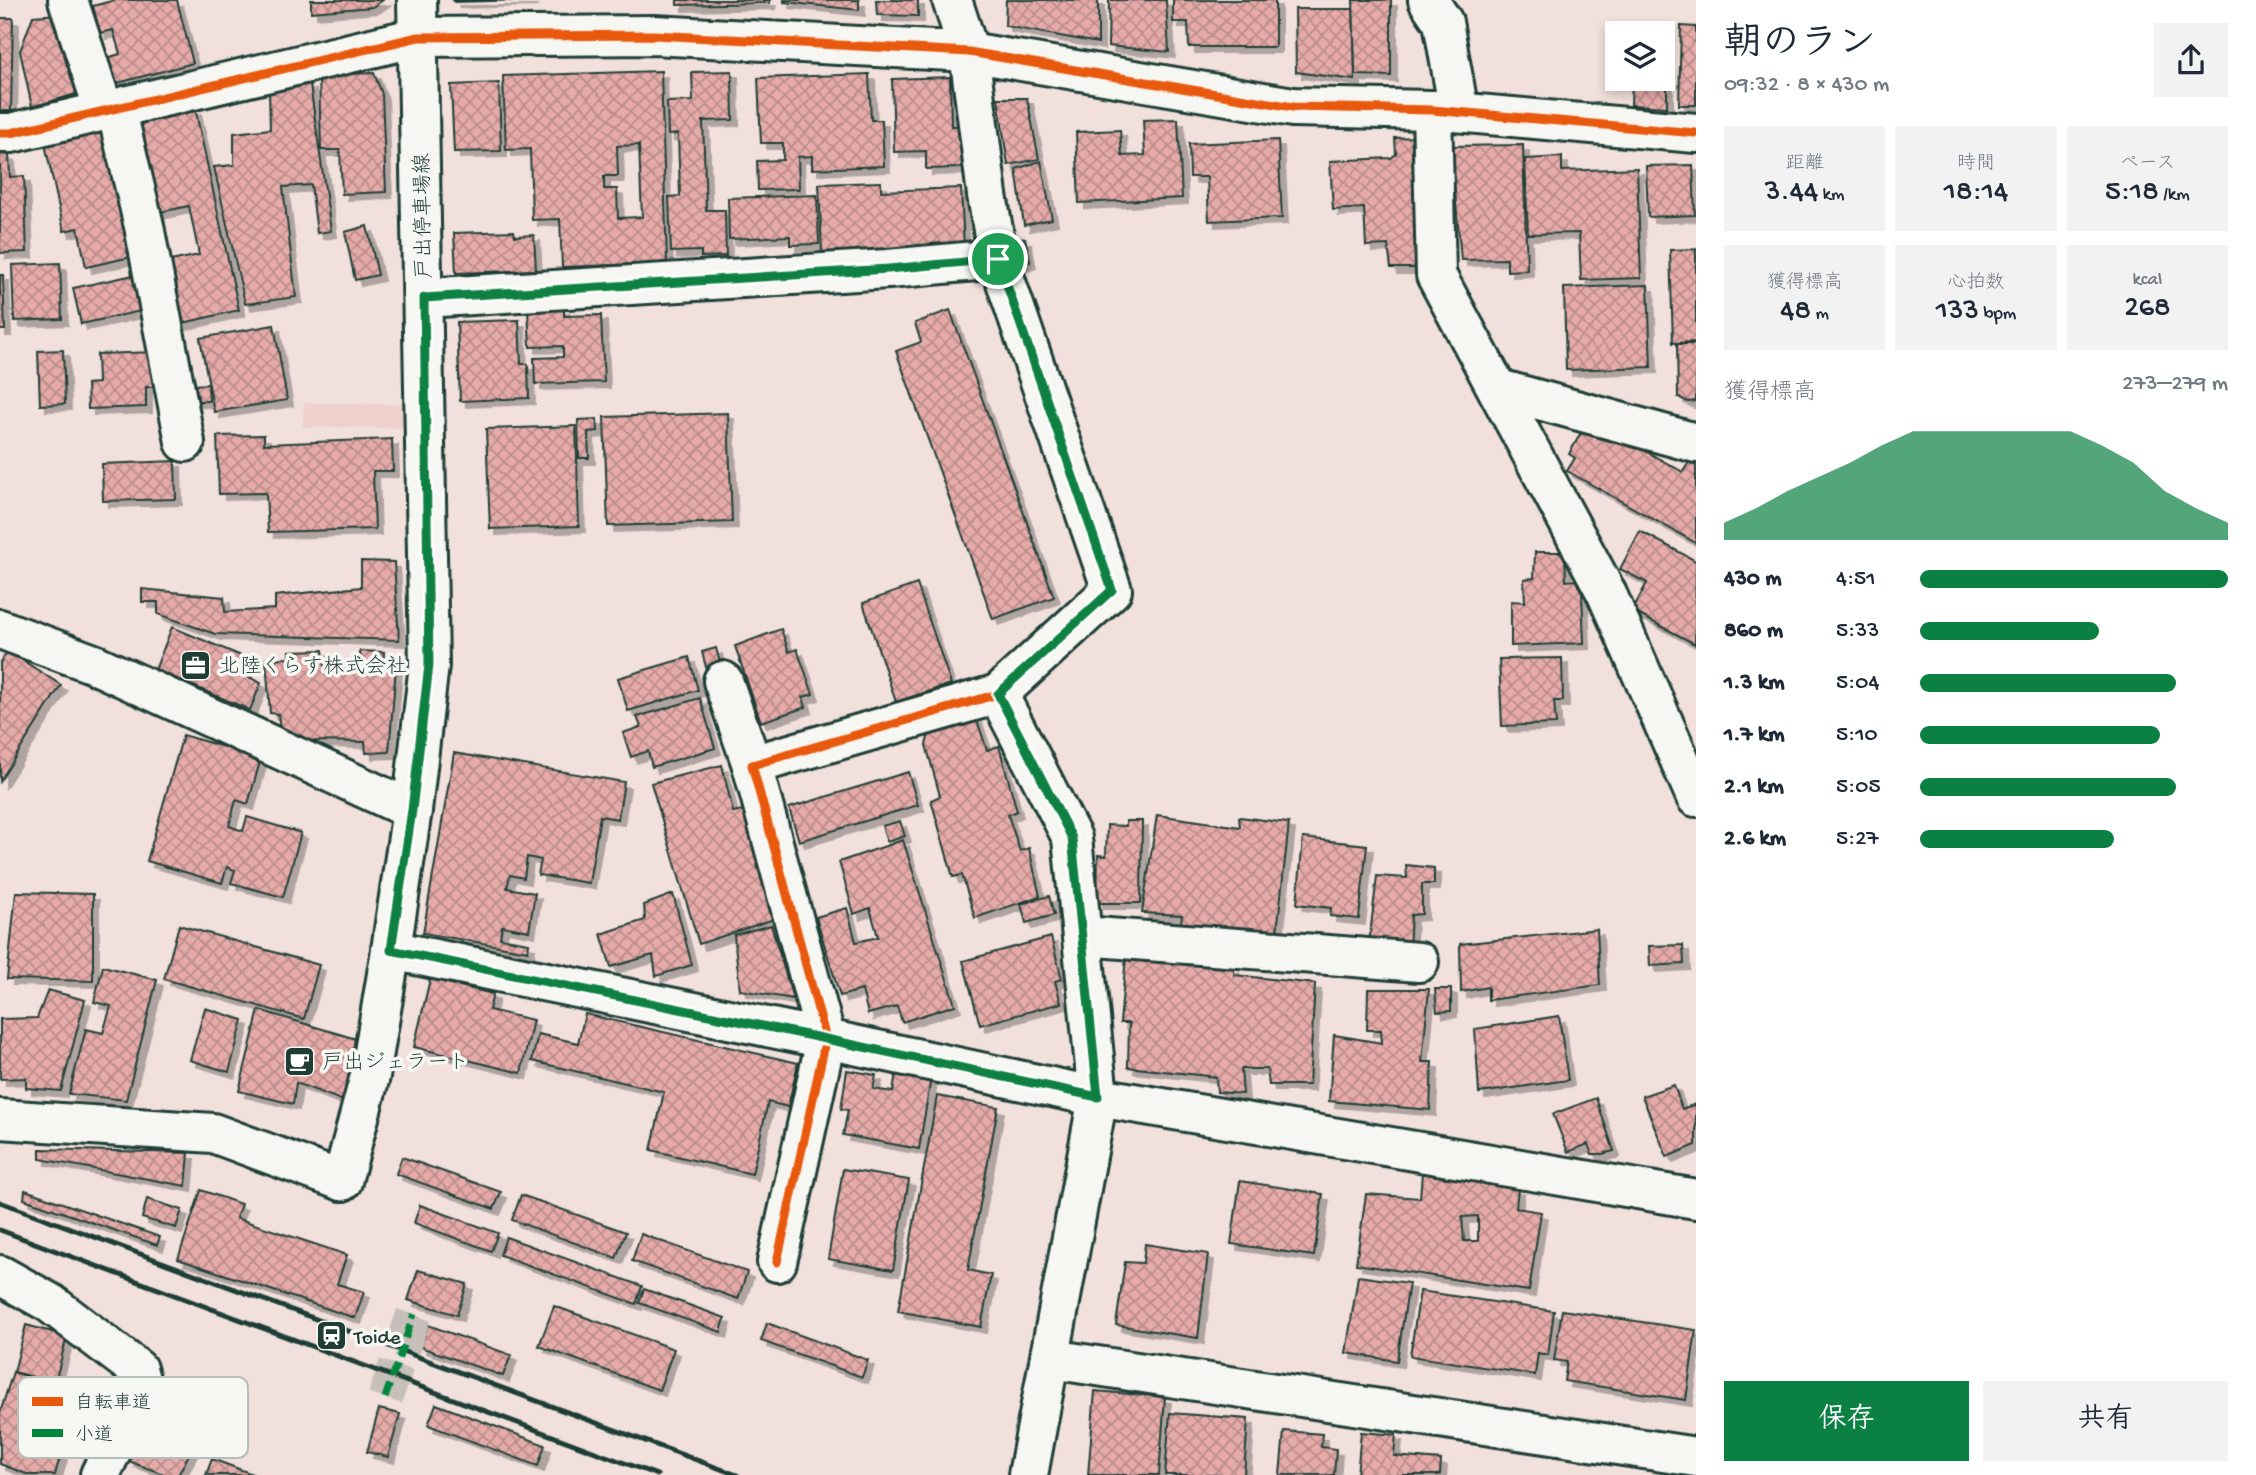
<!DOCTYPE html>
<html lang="ja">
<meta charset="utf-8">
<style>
body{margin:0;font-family:"Gochi Hand","Klee One",sans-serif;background:#f2f2f3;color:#1f2937;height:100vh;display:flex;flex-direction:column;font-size:26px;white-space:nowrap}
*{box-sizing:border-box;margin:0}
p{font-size:23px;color:#747a83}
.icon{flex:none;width:38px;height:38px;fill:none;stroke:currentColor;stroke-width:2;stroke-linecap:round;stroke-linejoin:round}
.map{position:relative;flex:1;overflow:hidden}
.drawer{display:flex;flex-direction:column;background:#fff;width:560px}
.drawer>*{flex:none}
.fabs{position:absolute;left:1605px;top:21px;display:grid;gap:14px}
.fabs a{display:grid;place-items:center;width:70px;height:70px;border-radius:0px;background:#fff;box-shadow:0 4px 10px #0003;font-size:35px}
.pin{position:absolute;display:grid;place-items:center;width:60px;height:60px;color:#fff;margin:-30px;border:4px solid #fff;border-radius:50%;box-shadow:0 2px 7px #0007}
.round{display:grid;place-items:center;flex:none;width:74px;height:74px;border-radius:0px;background:#f2f2f3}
.summary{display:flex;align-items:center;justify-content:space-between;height:119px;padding:0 28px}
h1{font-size:38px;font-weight:600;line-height:52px}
.figures{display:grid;grid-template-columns:repeat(3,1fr);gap:10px;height:119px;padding:7px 28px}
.figures div{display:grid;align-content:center;border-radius:0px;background:#f2f2f3;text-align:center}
.figures b{font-size:30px;font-weight:600}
.figures small{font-size:19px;font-weight:400}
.figures p{font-size:19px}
.chart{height:196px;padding:14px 28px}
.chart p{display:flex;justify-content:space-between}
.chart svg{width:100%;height:126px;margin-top:7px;fill:#0b8043;opacity:.7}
.button{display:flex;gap:14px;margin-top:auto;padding:14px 28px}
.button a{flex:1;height:80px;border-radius:0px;background:#0b8043;color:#fff;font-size:28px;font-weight:600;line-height:80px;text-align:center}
.button a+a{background:#f2f2f3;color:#1f2937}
ul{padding:0 28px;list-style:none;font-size:23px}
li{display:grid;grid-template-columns:112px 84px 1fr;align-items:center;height:52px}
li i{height:18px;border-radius:9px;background:#0b8043}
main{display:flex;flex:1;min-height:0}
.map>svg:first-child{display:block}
</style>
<main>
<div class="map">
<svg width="1696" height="1475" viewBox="0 0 1696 1475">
<defs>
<pattern id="building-cross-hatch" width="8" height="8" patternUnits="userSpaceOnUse" patternTransform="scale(1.75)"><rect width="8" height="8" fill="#e6aba9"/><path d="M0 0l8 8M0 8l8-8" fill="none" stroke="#ba8c8a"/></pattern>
<filter id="shadow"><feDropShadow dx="6" dy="6" stdDeviation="0" flood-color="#0004"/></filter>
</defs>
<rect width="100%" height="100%" fill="#f1e0dc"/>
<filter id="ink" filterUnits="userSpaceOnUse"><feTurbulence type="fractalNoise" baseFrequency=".0143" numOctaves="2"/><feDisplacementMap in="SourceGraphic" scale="14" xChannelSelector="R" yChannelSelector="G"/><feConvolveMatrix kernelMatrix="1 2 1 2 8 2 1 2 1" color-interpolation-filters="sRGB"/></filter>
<g filter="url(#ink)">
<!-- built -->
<path fill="#eed0cd" d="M304,403L408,404V428L303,427Z"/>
<!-- building -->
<g fill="url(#building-cross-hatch)" stroke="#1f3d34" stroke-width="2" fill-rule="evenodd" filter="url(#shadow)">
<path d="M115,0H177L193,63L114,84L107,58L120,54L113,30L100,33L93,6Z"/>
<path d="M311,0H383L373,7L311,12Z"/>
<path d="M453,0H532L454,2Z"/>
<path d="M677,0H770V3L677,5Z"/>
<path d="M784,0H859V10L784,2Z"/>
<path d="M876,0H918V16L877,15Z"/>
<path d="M1006,0H1098V43L1005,26Z"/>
<path d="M1109,0H1166L1169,52L1108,46Z"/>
<path d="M1173,0H1275V47H1189L1188,22H1173Z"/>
<path d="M1353,0H1391V76L1355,75Z"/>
<path d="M1295,9H1353L1355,80L1296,72Z"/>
<path d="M59,14L76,94L32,107L20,51L33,16Z"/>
<path d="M0,18H13L11,111H0Z"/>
<path d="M1681,26L1696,27V105H1679Z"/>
<path d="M1662,63H1667V107L1631,105L1632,79H1662Z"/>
<path d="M661,71L667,263L562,267L560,219L532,220L530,149L506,150L503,76ZM639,145L642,217L618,218L617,189H604V176H618L617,146Z"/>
<path d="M732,71L733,120L703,121L706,210H725L726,256L701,257V251L671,252L669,197L680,196L678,134L668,135L667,102L693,101L692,72Z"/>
<path d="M374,73L382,94L386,192L342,194L340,150H321L319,75Z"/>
<path d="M869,74L871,120H882L884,166L812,169V156L798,157L799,189L758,190L757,161L783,160V143H761L758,78Z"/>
<path d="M950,77L951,126H961L962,168L926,169V151L894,152L892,79Z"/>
<path d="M499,83L501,151L454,152L451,85Z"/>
<path d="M310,84L331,231L317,233L311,185L283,187L296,297L245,304L214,167L234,165V133L270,129L269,90Z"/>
<path d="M998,98H1027L1039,159L1008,165Z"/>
<path d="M195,108L239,310L179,324L166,262L199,255L189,206L151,214L130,122Z"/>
<path d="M1178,119L1182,198L1079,203L1076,132L1120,130L1122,156L1145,155L1143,120Z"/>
<path d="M104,131L131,257L86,267L78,228L64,231L45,144Z"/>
<path d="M1416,137L1424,268H1391L1388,245L1366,246L1364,208L1333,210L1330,161L1391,158L1396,154L1395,138Z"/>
<path d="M1278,140L1282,218L1209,221L1207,177H1190L1189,144Z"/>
<path d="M1523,145L1527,270L1507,271V259L1461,260L1451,146Z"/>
<path d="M0,154L9,155L10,177L24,176L27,252L0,253Z"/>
<path d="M1562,157V171L1637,168L1641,278L1581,280L1579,233L1528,234L1525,159Z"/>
<path d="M1041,161L1052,219L1024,225L1016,169Z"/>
<path d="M1693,165L1695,215L1648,217L1646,166Z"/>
<path d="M881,182V191L961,188L964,247L822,252L819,184Z"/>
<path d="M817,195L819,244L790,245V236L729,239L728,198Z"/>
<path d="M367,226L378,275L355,280L345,232Z"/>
<path d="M514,231L515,236L534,235L536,270L456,273L454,233Z"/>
<path d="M1025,238L1030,262L1021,265L1015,239Z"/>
<path d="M1696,249V342L1673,343L1670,250Z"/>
<path d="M60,263L62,319L14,321L12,265Z"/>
<path d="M0,275H3L5,330H0Z"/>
<path d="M134,275L141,311L81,324L73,288Z"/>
<path d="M1648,285L1651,367L1566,370L1564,288Z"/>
<path d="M564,308V316L601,315L604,382L535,384L534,358L563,357V346L530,347L528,310Z"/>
<path d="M950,310L1054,597L993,619L896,351L921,342L915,323Z"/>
<path d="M519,320L521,364H528L529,398L460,401L457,322Z"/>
<path d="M274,325L287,400L214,412L200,338Z"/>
<path d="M1677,344H1696V401L1688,402L1678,397Z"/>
<path d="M63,350L65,404L40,405L38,351Z"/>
<path d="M156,352L157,387H146V407L88,409L87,384L98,383L97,354Z"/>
<path d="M208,384L209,401H193V385Z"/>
<path d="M728,413L732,522L608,526L604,417Z"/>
<path d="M597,419L598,431L588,432L589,458H579L578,420Z"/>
<path d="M1595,423L1683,472L1689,462L1696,466V543L1567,471L1575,458L1569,454L1582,431L1589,435Z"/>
<path d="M576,426L579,526L490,529L486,429Z"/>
<path d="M264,435V444L392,439L393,471H373L375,529L268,532L266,493L219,494L217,436Z"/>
<path d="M175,461L176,499L103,501L102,464Z"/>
<path d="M1640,531L1696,561L1695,644L1632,611L1647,583L1620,569Z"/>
<path d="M1535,552H1565L1566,581L1576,580L1582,593L1584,643L1511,646V601L1525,602L1524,579L1534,578Z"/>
<path d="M361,561L394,562L399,640L215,634L158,614V602H142V589L224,597L225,612L275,609V596L361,587Z"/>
<path d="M917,584L951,684L896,702L863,603Z"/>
<path d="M172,627L251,660L245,675L261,683L250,710L155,670Z"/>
<path d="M781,629L789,652L797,649L813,694L803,697L806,707L761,722L735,646Z"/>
<path d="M716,648L722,670L708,675L702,652Z"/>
<path d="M323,650L325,669L361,668L360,651L384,652L383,669L396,667L389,752L366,753L365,742L310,741L280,729L278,714L270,713L266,659L289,658V651Z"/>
<path d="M8,651L61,685L0,781V663Z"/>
<path d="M689,657L698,690L628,711L618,678Z"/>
<path d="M1562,658L1563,701H1554L1556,724L1502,726L1499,659Z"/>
<path d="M700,698L715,748L652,767L648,751L631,757L623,733L641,727L637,717Z"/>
<path d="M976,717L987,750L999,746L1017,811L1008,815L1020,851L1029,848L1040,896L975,918L962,875L953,877L931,800L940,796L926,745L930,730Z"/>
<path d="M183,735L261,758L248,804L236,800L229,826L243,831L247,817L301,833L283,897L231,883L235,870L227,867L222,883L147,861Z"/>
<path d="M454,753L624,782L618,819L600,816L589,883L538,875L541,860L527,857L524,878L510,875L507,888L535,893L529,931L502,926L500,938L529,943L528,951L423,933Z"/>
<path d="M722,765L733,812L743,810L774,919L699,944L651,783Z"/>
<path d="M908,772L918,805L799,841L789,808Z"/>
<path d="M1157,815L1240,827L1239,817L1289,823L1277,932L1181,923L1182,915L1142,913Z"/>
<path d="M900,821L905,836L887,842L882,826Z"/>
<path d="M1126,821H1142L1141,903H1097L1098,855L1106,856L1107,825L1126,826Z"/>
<path d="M1303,838L1367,845L1359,919L1330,916L1331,908L1297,904Z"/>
<path d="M903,840L955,1005L902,1022L897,1006L868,1014L862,990L840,996L816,917L847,908L856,942L878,937L870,908L854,914L839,862Z"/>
<path d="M1406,865L1434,868V884H1422V914L1411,915L1409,950L1369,944L1377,876L1407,878Z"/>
<path d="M16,892L93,894V981L7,979Z"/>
<path d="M673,894L692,965L656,976L653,955L611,967L601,934L645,920L644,905Z"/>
<path d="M1049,896L1054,915L1026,923L1021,904Z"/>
<path d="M179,925L319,965L304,1019L164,979Z"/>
<path d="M771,925L793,999L740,990L734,935Z"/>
<path d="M1597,929L1600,985L1488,1000V987L1461,992L1460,944Z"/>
<path d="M1051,937L1062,979L1055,981L1061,1003L980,1025L963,961Z"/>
<path d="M1683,945L1684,964L1650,966L1649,946Z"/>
<path d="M1126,957L1233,967L1235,975L1315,984L1309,1085H1269L1267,1069H1241L1243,1094L1217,1092L1216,1077L1128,1067L1129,1023H1120Z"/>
<path d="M103,966L157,980L126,1100L69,1094L86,1029L103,1033L111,1006L94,1002Z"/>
<path d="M430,979L493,994L489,1010L533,1020L521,1073L414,1047Z"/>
<path d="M1368,989H1429L1422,1062H1432L1430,1110L1329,1101L1334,1035L1382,1043L1381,1030H1367Z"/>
<path d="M1435,989H1451V1011L1437,1012Z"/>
<path d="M48,990L85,1000L61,1091L26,1088V1078L0,1079V1019L37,1018Z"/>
<path d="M205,1008L243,1020L229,1072L190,1060Z"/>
<path d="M259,1010L356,1039L346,1102L296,1083L293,1104L239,1091Z"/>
<path d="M585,1014L798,1063L788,1107L768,1102L752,1174L651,1150L664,1092L532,1061L538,1034L578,1043Z"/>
<path d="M1559,1016L1568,1080L1479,1093L1475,1029Z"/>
<path d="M847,1070L876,1075L873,1089L893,1092L896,1072L931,1078L919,1149L843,1135L848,1110L841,1109Z"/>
<path d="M1674,1085L1682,1109L1696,1104V1145L1667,1157L1642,1096Z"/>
<path d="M937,1096L998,1107L968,1270L991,1275L981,1327L898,1311Z"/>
<path d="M1596,1098L1614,1151L1602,1154H1592L1588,1144L1568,1152L1553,1114Z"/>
<path d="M40,1149L189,1153L186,1186L40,1159Z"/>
<path d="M402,1157L501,1192L494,1209L396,1174Z"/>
<path d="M843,1169L909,1180L893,1270L828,1259Z"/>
<path d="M1422,1173L1518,1188L1516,1208L1541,1212L1529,1291L1356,1264L1366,1194L1420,1198ZM1478,1216V1241H1464L1462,1217Z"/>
<path d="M1240,1181L1323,1194L1314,1256L1231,1244Z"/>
<path d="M25,1190L160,1237L157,1245L24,1199Z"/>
<path d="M201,1190L241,1204L236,1218L347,1255L337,1284L364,1292L355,1318L178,1259Z"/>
<path d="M521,1195L626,1232L616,1258L512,1220Z"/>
<path d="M147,1199L182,1210L176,1228L142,1218Z"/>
<path d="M420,1205L498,1233L491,1251L414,1223Z"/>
<path d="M641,1234L747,1272L738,1299L632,1261Z"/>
<path d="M506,1237L642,1286L636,1304L500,1255Z"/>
<path d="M1145,1244L1208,1254L1198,1338L1116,1325L1125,1262L1143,1263Z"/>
<path d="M418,1270L467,1284L457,1315L408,1300Z"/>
<path d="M1358,1276L1409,1283L1397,1361L1346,1353Z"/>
<path d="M644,1289L725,1318L721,1332L639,1303Z"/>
<path d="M1420,1291L1554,1311L1548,1355L1538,1353L1535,1375L1410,1356Z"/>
<path d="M554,1306L674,1349L659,1390L539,1346Z"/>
<path d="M1562,1310L1696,1330L1686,1400L1564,1381L1567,1362L1554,1360Z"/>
<path d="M767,1323L868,1360L862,1377L761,1341Z"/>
<path d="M26,1325L67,1336L55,1383L14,1372Z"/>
<path d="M428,1325L511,1355L503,1376L420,1347Z"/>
<path d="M13,1372L78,1392L55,1475H29L0,1464V1413Z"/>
<path d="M170,1385L214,1408L178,1475H166L128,1461Z"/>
<path d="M1095,1391L1165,1397L1159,1475H1088Z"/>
<path d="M436,1404L545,1445L538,1466L428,1425Z"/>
<path d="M379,1409L400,1414L388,1457L367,1452Z"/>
<path d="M1170,1413L1248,1419L1244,1475H1165Z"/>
<path d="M1284,1431L1322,1434L1321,1447L1336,1449L1334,1475H1280Z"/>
<path d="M1361,1432L1396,1435L1394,1456L1441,1460L1440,1475H1357Z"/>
<path d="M212,1459L255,1475H206Z"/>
</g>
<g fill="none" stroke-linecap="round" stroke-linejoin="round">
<!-- pedestrian-tunnel -->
<path stroke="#c7bfba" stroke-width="35" stroke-dasharray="35 18" stroke-linecap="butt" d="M385,1398L414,1314"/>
<defs>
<g id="minor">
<path d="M68,0L104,111"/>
<path d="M1428,0L1443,22L1459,112"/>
<path d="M116,108L144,226L185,442"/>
<path d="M1432,110L1436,275L1606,592L1696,797"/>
<path d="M0,133H11L418,37L654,35L969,52L1293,107L1432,110L1696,133"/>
<path d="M424,298L888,269L998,259L987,195L969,52L952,0"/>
<path d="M1499,389L1696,443"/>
<path d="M0,629L94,664L412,810"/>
<path d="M723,681L752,765"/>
<path d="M998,694L1112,590L998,259"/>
<path d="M1083,936L1419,962"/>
<path d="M391,950L826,1039L1098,1097L1072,838L998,694L752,765L826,1039L777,1262"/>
<path d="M0,1119L213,1133L342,1181"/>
<path d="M0,1275L50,1303L137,1369L142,1386L100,1475"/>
<path d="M1051,1359L1696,1457"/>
<path d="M1028,1475L1098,1097L1696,1199"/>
</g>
<path id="secondary" d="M342,1181L370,1076L391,950L412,810L429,665L417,0"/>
</defs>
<!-- minor casing -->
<use href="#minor" stroke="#1f3d34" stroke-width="44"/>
<!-- secondary casing -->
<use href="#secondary" stroke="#1f3d34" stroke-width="44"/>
<!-- minor -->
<use href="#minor" stroke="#f6f6f2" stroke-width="38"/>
<!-- secondary -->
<use href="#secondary" stroke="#f6f6f2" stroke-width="38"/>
<!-- rail -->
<g stroke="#1f3d34" stroke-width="5">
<path d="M0,1202L737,1475"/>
<path d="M0,1230L657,1475"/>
</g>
<!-- quiet -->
<path stroke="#00873e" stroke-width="7" stroke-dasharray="14 7" stroke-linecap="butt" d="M385,1398L414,1314"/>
<defs>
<g id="cycleway">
<path d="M0,133H11L418,37L654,35L969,52L1293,107L1432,110L1696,133"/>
<path d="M391,950L826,1039L1098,1097L1072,838L998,694L752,765L826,1039L777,1262"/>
</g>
</defs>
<!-- cycleway casing -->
<use href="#cycleway" stroke="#f6f6f2" stroke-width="13"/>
<!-- cycleway -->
<use href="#cycleway" stroke="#e8590c" stroke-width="9"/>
</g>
</g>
<g fill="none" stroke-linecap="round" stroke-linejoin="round" filter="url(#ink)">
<defs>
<path id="route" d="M998,259L1112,590L998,694L1072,838L1098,1097L826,1039L391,950L412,810L429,665L424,298L888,269Z"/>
</defs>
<!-- route casing -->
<use href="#route" stroke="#fff" stroke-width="14"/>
<!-- route -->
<use href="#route" stroke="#0b8043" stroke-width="9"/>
</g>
<!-- icons -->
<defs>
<symbol id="office-square" viewBox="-11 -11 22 22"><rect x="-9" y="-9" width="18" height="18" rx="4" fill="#1f3d34" stroke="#f6f6f2"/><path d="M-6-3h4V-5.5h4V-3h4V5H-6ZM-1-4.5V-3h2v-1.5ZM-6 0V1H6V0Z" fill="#fff"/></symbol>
<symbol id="cafe-square" viewBox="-11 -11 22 22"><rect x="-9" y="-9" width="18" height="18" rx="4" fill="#1f3d34" stroke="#f6f6f2"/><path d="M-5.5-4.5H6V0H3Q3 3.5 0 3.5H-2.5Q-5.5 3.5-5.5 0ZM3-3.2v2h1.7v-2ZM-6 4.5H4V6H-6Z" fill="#fff"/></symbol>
<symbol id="station-square" viewBox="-11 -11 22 22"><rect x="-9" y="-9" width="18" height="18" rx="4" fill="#1f3d34" stroke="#f6f6f2"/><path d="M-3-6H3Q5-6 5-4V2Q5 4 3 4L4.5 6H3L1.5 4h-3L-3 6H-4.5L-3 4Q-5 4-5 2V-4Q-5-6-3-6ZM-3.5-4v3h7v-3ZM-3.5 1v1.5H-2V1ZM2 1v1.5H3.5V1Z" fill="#fff"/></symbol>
</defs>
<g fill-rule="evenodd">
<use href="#office-square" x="178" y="648" width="35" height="35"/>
<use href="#cafe-square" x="282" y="1044" width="35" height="35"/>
<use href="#station-square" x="314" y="1318" width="35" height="35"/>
</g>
<g text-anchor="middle" stroke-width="7" stroke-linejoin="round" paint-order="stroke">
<!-- street labels -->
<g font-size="21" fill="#1f3d34" stroke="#f6f6f2">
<text transform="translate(422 216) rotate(-91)" y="7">戸出停車場線</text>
</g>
<!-- poi labels -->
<g font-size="21" fill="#1f3d34" stroke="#f6f6f2" text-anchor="start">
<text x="219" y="672">北陸くらす株式会社</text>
<text x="322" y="1068">戸出ジェラート</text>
<text x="354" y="1343">Toide</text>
</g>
</g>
<!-- legend -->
<rect x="18" y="1377" width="230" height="81" rx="10" fill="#f6f6f2" stroke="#b6beb9" stroke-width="2"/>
<rect x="32" y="1397" width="31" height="9" fill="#e8590c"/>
<rect x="32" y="1429" width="31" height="8" fill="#00873e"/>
<g font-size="19" fill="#1f3d34">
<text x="75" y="1408">自転車道</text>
<text x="75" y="1440">小道</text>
</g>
</svg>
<div class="fabs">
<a><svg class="icon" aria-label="layers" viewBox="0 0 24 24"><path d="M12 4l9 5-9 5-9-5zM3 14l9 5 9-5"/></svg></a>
</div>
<div class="pin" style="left:998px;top:259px;background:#1e9e55"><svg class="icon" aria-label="arrive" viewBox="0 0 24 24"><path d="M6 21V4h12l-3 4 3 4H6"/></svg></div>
</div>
<section class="drawer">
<div class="summary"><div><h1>朝のラン</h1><p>09:32 · 8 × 430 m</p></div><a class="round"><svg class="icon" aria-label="share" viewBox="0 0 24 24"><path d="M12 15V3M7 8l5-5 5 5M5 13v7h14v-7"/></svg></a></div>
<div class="figures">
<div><p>距離</p><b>3.44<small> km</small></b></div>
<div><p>時間</p><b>18:14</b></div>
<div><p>ペース</p><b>5:18<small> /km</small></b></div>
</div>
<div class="figures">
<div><p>獲得標高</p><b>48<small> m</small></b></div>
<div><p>心拍数</p><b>133<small> bpm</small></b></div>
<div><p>kcal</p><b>268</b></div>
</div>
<div class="chart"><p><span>獲得標高</span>273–279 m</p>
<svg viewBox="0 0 160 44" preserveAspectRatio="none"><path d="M0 44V38L10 33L20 27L30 22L40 17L50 11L60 6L70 6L80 6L90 6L100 6L110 6L120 11L130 17L140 27L150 33L160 38V44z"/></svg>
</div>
<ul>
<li><b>430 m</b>4:51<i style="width:100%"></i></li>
<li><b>860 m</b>5:33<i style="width:58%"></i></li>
<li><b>1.3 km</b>5:04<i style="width:83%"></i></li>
<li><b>1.7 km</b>5:10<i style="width:78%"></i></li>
<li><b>2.1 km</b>5:05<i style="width:83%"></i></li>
<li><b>2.6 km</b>5:27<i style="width:63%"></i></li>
</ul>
<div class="button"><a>保存</a><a>共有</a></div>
</section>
</main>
